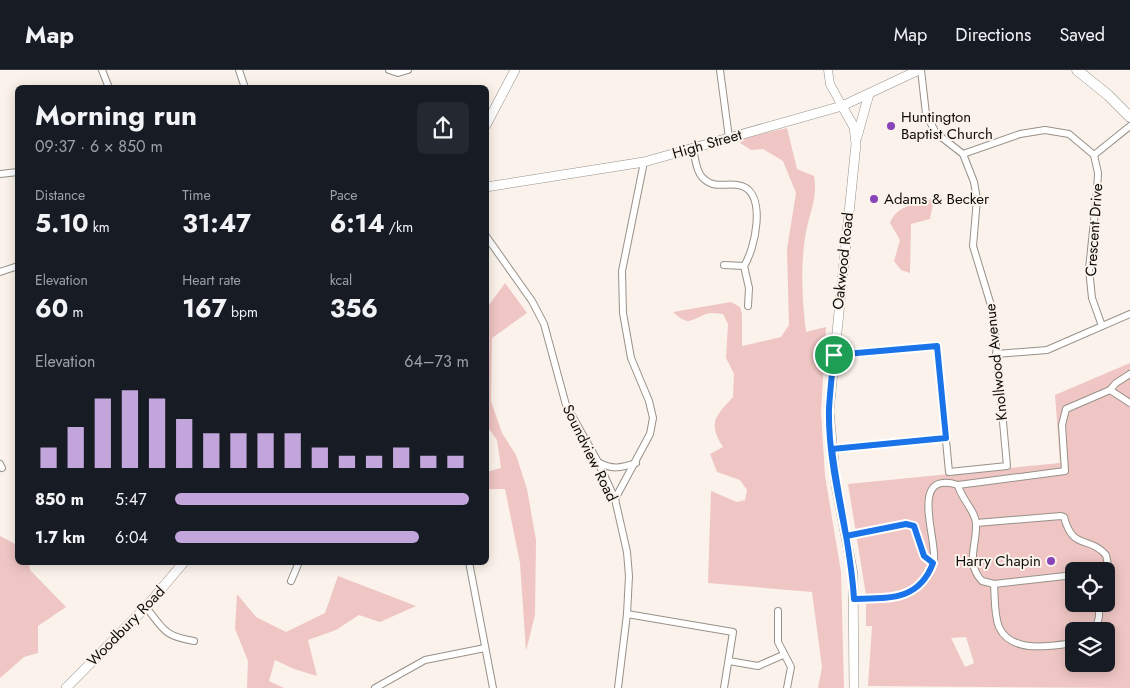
<!DOCTYPE html>
<meta charset="utf-8">
<style>
body{margin:0;font-family:Jost,sans-serif;background:#242831;color:#f1f3f6;height:100vh;display:flex;flex-direction:column;font-size:19px;white-space:nowrap}
*{box-sizing:border-box;margin:0}
p{font-size:16px;color:#9ea1a6}
.icon{flex:none;width:28px;height:28px;fill:none;stroke:currentColor;stroke-width:2;stroke-linecap:round;stroke-linejoin:round}
.map{position:relative;flex:1;overflow:hidden}
.side{position:absolute;left:15px;top:15px;width:474px;height:480px;display:flex;flex-direction:column;background:#171b24;border-radius:8px;box-shadow:0 2px 12px #0003}
.side>*{flex:none}
.tools{position:absolute;left:1065px;top:492px;display:grid;gap:10px}
.tools a{display:grid;place-items:center;width:50px;height:50px;border-radius:8px;background:#171b24;box-shadow:0 2px 12px #0003;font-size:25px}
.pin{position:absolute;display:grid;place-items:center;width:42px;height:42px;color:#fff;margin:-21px;border:2px solid #fff;border-radius:50%;box-shadow:0 1px 5px #0007}
.round{display:grid;place-items:center;flex:none;width:52px;height:52px;border-radius:8px;background:#242831}
.headline{display:flex;align-items:center;justify-content:space-between;height:85px;padding:0 20px}
h1{font-size:28px;font-weight:700;line-height:38px}
.metrics{display:grid;grid-template-columns:repeat(3,1fr);gap:8px;height:85px;padding:5px 20px}
.metrics div{display:grid;align-content:center}
.metrics b{font-size:25px;font-weight:700}
.metrics small{font-size:14px;font-weight:400}
.metrics p{font-size:14px}
.chart{height:140px;padding:10px 20px}
.chart p{display:flex;justify-content:space-between}
.chart svg{width:100%;height:90px;margin-top:5px;stroke:#c2a5db;stroke-width:6}
ul{padding:0 20px;list-style:none;font-size:16px}
li{display:grid;grid-template-columns:80px 60px 1fr;align-items:center;height:38px}
li i{height:12px;border-radius:6px;background:#c2a5db}
header{display:flex;align-items:center;gap:30px;box-sizing:border-box;height:70px;padding:0 25px;background:#171b24;border-bottom:1px solid #363941}
header strong{font-size:24px}
nav{display:flex;gap:28px;margin-inline-start:auto;font-size:18px}
.map>svg:first-child{display:block}
</style>
<header>
<strong>Map</strong>
<nav><a>Map</a><a>Directions</a><a>Saved</a></nav>
</header>
<div class="map">
<svg width="1130" height="618" viewBox="0 0 1130 618">
<rect width="100%" height="100%" fill="#fbf3eb"/>
<!-- green -->
<g fill="#efc6c3" fill-rule="evenodd">
<path d="M787,58L797,99L814,106C818,126 810,142 806,162C800,196 802,228 806,262L826,257L821,342L825,406L841,502L844,618H818L822,597L812,522L708,513L711,421L737,432L745,430L747,420L740,410L717,402L710,384L723,377C707,352 716,346 733,327L734,304L726,288L728,254L723,244C718,244 711,242 706,244C689,251 689,256 673,242L731,232L740,237L742,244V276L781,267L789,255L787,179L796,123L783,91L763,79L751,80L740,73L747,67Z"/>
<path d="M934,128L930,149L911,154L910,203L901,200L894,191L900,170L890,153C897,134 917,135 934,128Z"/>
<path d="M505,213L527,243L492,268L491,331L502,363L516,385L527,419L536,470L535,545L526,581L520,493L505,419H486V402L501,398L497,370L486,355V239Z"/>
<path d="M1130,293V618L868,616L872,556H866V525L848,414L1060,393L1055,325ZM1074,501H1106V534H1074ZM1074,561H1106V594H1074ZM966,567L974,593L965,597L951,568Z"/>
<path d="M0,466L17,475L18,492L29,493L30,500L66,537L38,556V583L24,587L0,608Z"/>
<path d="M338,506L416,536L380,552L359,545L336,560L308,570L317,606L294,599L275,590L269,611L284,618H247L248,591L235,559L237,524L256,547L286,562L325,543Z"/>
</g>
<g fill="none" stroke-linecap="round" stroke-linejoin="round">
<defs>
<g id="minor">
<path d="M102,0L109,18"/>
<path d="M239,0L245,18"/>
<path d="M389,0L398,3L408,0"/>
<path d="M720,0L729,68"/>
<path d="M693,79C695,87 696,101 702,107C715,121 727,111 742,116C767,125 755,179 744,196"/>
<path d="M963,84L1020,64L1045,60L1069,64L1094,85L1098,103L1097,122L1089,199L1092,228L1102,256"/>
<path d="M1094,85L1130,56"/>
<path d="M0,104L18,102"/>
<path d="M486,166L532,231L544,254L566,335L598,392L615,429L627,482L629,506L627,544L618,618"/>
<path d="M724,195L744,196"/>
<path d="M744,196L749,218L748,236"/>
<path d="M0,202L18,196"/>
<path d="M996,284L1047,280L1130,244"/>
<path d="M834,285L937,276L949,402L1007,396L993,242L973,176L977,129L974,112L963,84L936,63L926,44L921,0"/>
<path d="M1110,320L1130,333"/>
<path d="M832,379L946,368"/>
<path d="M598,392C612,400 621,398 636,393"/>
<path d="M0,394L2,398"/>
<path d="M615,429L650,364L653,348L649,331L631,288L623,243L622,201L644,92"/>
<path d="M976,453L1061,446L1064,447C1073,481 1088,465 1106,485L1108,495L1103,501"/>
<path d="M846,466L910,454L916,459L923,486L933,493"/>
<path d="M469,492L493,618"/>
<path d="M1074,505L994,514L982,511C965,493 977,475 976,454C976,441 961,429 958,415L1065,401L1062,355L1066,339L1110,320L1116,313L1130,304"/>
<path d="M291,511L299,492"/>
<path d="M994,514C995,528 994,545 999,557C1011,584 1051,576 1074,573"/>
<path d="M854,529C870,528 896,530 911,522C922,516 932,502 934,489C936,465 909,400 958,415"/>
<path d="M146,537C164,560 164,566 194,571"/>
<path d="M778,541V572L791,597L787,618"/>
<path d="M627,544L733,562L724,618"/>
<path d="M1095,561L1099,547V534"/>
<path d="M729,591L758,596L783,585"/>
<path d="M375,618L425,590L485,578"/>
</g>
<path id="tertiary" d="M828,0L830,14L842,36"/>
<g id="secondary">
<path d="M842,36L854,57L856,74L829,341L836,415L853,504L854,618"/>
<path d="M486,55L515,0"/>
<path d="M857,67L869,24"/>
<path d="M486,117L644,92L842,36L919,0"/>
<path d="M66,618L146,537L184,492"/>
</g>
<path id="primary" d="M1077,0L1108,25L1130,47"/>
</defs>
<!-- minor casing -->
<use href="#minor" stroke="#979189" stroke-width="8"/>
<!-- tertiary casing -->
<use href="#tertiary" stroke="#979189" stroke-width="9"/>
<!-- secondary casing -->
<use href="#secondary" stroke="#979189" stroke-width="10"/>
<!-- primary casing -->
<use href="#primary" stroke="#979189" stroke-width="11"/>
<!-- minor -->
<use href="#minor" stroke="#fff" stroke-width="6"/>
<!-- tertiary -->
<use href="#tertiary" stroke="#fff" stroke-width="8"/>
<!-- secondary -->
<use href="#secondary" stroke="#fff" stroke-width="9"/>
<!-- primary -->
<use href="#primary" stroke="#fff" stroke-width="10"/>
</g>
<g fill="none" stroke-linecap="round" stroke-linejoin="round">
<defs>
<path id="route" d="M834,285C832,303 830,321 829,339C828,381 838,425 846,466L906,454L914,456L924,486L933,493C919,531 889,528 854,529C851,478 838,429 832,379L946,368L937,276L834,285"/>
</defs>
<!-- route casing -->
<use href="#route" stroke="#fff" stroke-width="10"/>
<!-- route -->
<use href="#route" stroke="#1a73e8" stroke-width="6"/>
</g>
<!-- markers -->
<g fill="#8845b9" stroke="#fbf3eb" stroke-width="2">
<circle cx="891" cy="56" r="5"/>
<circle cx="874" cy="129" r="5"/>
<circle cx="1051" cy="491" r="5"/>
</g>
<g text-anchor="middle" stroke-width="4" stroke-linejoin="round" paint-order="stroke">
<!-- poi labels -->
<g font-size="15" fill="#0e0c09" stroke="#fbf3eb" text-anchor="start">
<text x="901" y="52">Huntington<tspan x="901" dy="17">Baptist Church</tspan></text>
<text x="884" y="134">Adams &amp; Becker</text>
<text x="1041" y="496" text-anchor="end">Harry Chapin</text>
</g>
<!-- street labels -->
<g font-size="15" fill="#0e0c09" stroke="#fbf3eb">
<text transform="translate(707 74) rotate(-16)" y="5">High Street</text>
<text transform="translate(1094 160) rotate(-86)" y="5">Crescent Drive</text>
<text transform="translate(843 191) rotate(-84)" y="5">Oakwood Road</text>
<text transform="translate(996 292) rotate(-96)" y="5">Knollwood Avenue</text>
<text transform="translate(590 383) rotate(64)" y="5">Soundview Road</text>
<text transform="translate(126 556) rotate(-46)" y="5">Woodbury Road</text>
</g>
</g>
</svg>
<div class="tools">
<a><svg class="icon" aria-label="locate" viewBox="0 0 24 24"><circle cx="12" cy="12" r="6"/><path d="M12 2v4M12 18v4M2 12h4M18 12h4"/></svg></a>
<a><svg class="icon" aria-label="layers" viewBox="0 0 24 24"><path d="M12 4l9 5-9 5-9-5zM3 14l9 5 9-5"/></svg></a>
</div>
<div class="pin" style="left:834px;top:285px;background:#1e9e55"><svg class="icon" aria-label="arrive" viewBox="0 0 24 24"><path d="M6 21V4h12l-3 4 3 4H6"/></svg></div>
<section class="side">
<div class="headline"><div><h1>Morning run</h1><p>09:37 · 6 × 850 m</p></div><a class="round"><svg class="icon" aria-label="share" viewBox="0 0 24 24"><path d="M12 15V3M7 8l5-5 5 5M5 13v7h14v-7"/></svg></a></div>
<div class="metrics">
<div><p>Distance</p><b>5.10<small> km</small></b></div>
<div><p>Time</p><b>31:47</b></div>
<div><p>Pace</p><b>6:14<small> /km</small></b></div>
</div>
<div class="metrics">
<div><p>Elevation</p><b>60<small> m</small></b></div>
<div><p>Heart rate</p><b>167<small> bpm</small></b></div>
<div><p>kcal</p><b>356</b></div>
</div>
<div class="chart"><p><span>Elevation</span>64–73 m</p>
<svg viewBox="0 0 160 44" preserveAspectRatio="none"><path d="M5 44V34M15 44V24M25 44V10M35 44V6M45 44V10M55 44V20M65 44V27M75 44V27M85 44V27M95 44V27M105 44V34M115 44V38M125 44V38M135 44V34M145 44V38M155 44V38"/></svg>
</div>
<ul>
<li><b>850 m</b>5:47<i style="width:100%"></i></li>
<li><b>1.7 km</b>6:04<i style="width:83%"></i></li>
</ul>
</section>
</div>
